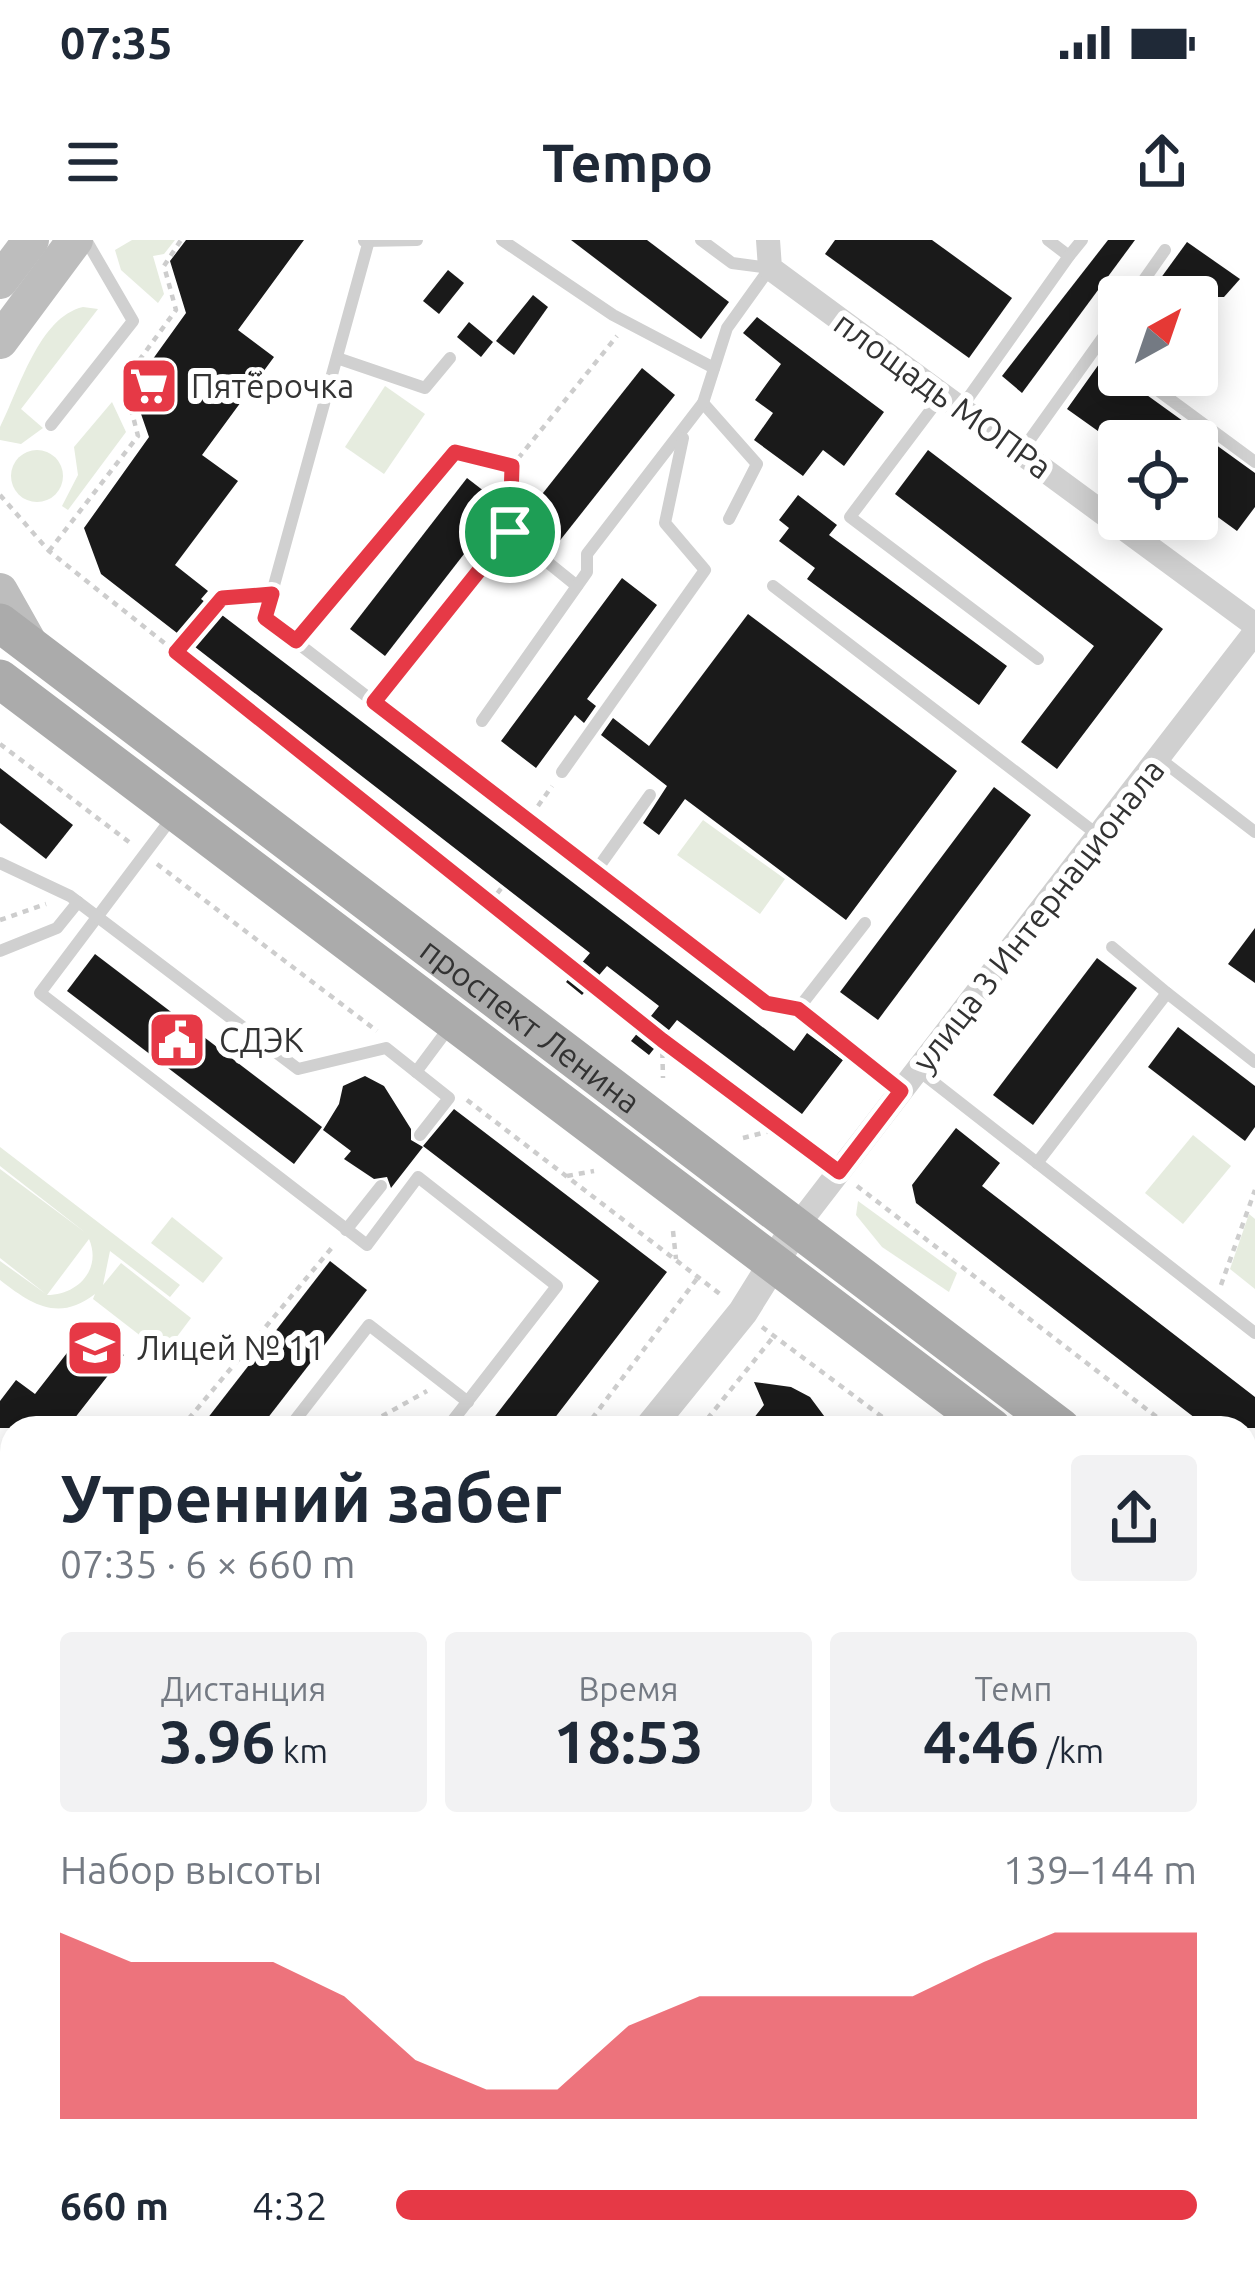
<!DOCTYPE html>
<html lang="ru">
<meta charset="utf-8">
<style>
body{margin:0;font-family:Ubuntu,sans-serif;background:#f2f2f3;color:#1f2937;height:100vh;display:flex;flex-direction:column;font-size:45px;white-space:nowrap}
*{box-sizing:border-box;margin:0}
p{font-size:39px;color:#747a83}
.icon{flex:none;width:66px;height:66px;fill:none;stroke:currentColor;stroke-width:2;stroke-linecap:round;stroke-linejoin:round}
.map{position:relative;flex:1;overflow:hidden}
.details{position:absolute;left:0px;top:1176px;width:1257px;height:861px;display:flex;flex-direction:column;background:#fff;border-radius:36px 36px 0 0;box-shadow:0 6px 30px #0003}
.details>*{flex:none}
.needle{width:78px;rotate:40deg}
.fabs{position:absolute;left:1098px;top:36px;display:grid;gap:24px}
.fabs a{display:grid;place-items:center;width:120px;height:120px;border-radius:12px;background:#fff;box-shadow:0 6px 30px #0003;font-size:60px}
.pin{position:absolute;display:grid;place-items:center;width:102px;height:102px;color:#fff;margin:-51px;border:6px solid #fff;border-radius:50%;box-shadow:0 3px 12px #0007}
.round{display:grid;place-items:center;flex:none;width:126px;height:126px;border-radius:12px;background:#f2f2f3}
.head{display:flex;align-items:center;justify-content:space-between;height:204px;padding:0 60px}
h1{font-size:66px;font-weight:600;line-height:90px}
.stats{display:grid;grid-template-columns:repeat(3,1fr);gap:18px;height:204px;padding:12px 60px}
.stats div{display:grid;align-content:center;border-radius:12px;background:#f2f2f3;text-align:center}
.stats b{font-size:60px;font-weight:600}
.stats small{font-size:33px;font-weight:400}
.stats p{font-size:33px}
.chart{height:336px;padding:24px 60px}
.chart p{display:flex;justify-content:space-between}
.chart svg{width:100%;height:216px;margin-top:12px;fill:#e63946;opacity:.7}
ul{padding:0 60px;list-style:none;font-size:39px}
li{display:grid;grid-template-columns:192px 144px 1fr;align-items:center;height:90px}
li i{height:30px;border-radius:15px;background:#e63946}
.status{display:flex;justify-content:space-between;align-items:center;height:84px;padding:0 60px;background:#fff;direction:ltr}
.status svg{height:33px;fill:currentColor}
header{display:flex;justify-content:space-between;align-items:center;height:156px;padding:0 60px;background:#fff;font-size:54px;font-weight:600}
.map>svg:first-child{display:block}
</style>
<div class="status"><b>07:35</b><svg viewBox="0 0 49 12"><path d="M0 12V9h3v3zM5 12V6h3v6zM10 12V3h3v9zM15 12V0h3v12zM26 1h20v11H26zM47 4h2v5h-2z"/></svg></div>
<header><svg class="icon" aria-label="menu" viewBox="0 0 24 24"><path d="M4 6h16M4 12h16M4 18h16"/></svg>Tempo<svg class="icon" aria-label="share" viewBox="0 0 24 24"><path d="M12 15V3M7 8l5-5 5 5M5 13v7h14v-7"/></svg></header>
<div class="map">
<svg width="1255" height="2035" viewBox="0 0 1255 2035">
<rect width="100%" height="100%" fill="#fff"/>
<!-- green -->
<g fill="#e6ecdf" fill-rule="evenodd">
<path d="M132,0H175L164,14L153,16L164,54L158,63L121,30L115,10Z"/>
<path d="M83,67L98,69L21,169L43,188L21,204L0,200V187C19,150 39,77 83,67Z"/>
<path d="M385,146L425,174L384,234L345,207Z"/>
<path d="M112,162L126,192L68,270L62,266L78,235L74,207Z"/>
<circle cx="37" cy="236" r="26"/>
<path d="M703,580L785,639L760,674L677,615Z"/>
<path d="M1193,895L1231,926L1183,984L1145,953Z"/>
<path d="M0,907L180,1045L170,1057L110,1011L103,1045L121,1023L191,1078L164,1114L93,1059L95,1054C59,1082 32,1065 0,1040V1021L46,1054L0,1018V929L86,993L0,926ZM89,999C102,1029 78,1055 47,1055Z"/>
<path d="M858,961L957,1033L949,1052L882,1007L856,975Z"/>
<path d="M1249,974L1255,979V1049L1230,1029Z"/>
<path d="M172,977L223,1018L203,1043L151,1003Z"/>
</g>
<!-- building -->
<g fill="#1a1a1a">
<path d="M186,0H304L238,90L274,117L202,215L238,241L175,325L208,351L201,359L794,811L807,793L843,820L802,874L677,780L649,815L631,801L659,766L607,726L582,755L566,742L590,713L101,334L84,288L149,197L132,148L186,73L170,21Z"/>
<path d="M571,0H647L729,62L701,99Z"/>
<path d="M835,0H932L1012,58L969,118L825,14Z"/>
<path d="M1108,0H1135L1022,153L1002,136Z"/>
<path d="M1187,2L1240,39L1224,57H1147Z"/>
<path d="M448,30L464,43L439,74L423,61Z"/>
<path d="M533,55L548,67L514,115L496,101Z"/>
<path d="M757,77L884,172L844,226L823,210L803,236L754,200L773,173L755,160L781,124L743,93Z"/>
<path d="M469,82L493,102L481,117L457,97Z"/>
<path d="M1119,96V135H1140L1133,145L1255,233V267L1237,291L1197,262V201H1112L1067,169Z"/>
<path d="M642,128L675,155L554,308L520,282Z"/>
<path d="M928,210L1163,389L1057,529L1021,502L1094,406L895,254Z"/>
<path d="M467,238L502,265L385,416L350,389Z"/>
<path d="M798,255L837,285L829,295L1007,426L979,465L807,339L815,328L779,301L789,288L779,280Z"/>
<path d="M622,338L657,365L587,459L596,466L584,483L575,475L536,528L501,501Z"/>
<path d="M748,374L957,531L846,680L685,559L659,595L643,583L667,546L601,495L613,478L649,506Z"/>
<path d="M0,528L73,585L46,619L0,583Z"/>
<path d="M994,547L1031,575L878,780L840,752Z"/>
<path d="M1255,688V743L1228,724Z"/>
<path d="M95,714L322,887L294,924L67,751Z"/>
<path d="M1097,718L1137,748L1033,885L993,855Z"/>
<path d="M1178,787L1255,846V887L1245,901L1148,827Z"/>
<path d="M365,836L384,846L411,889V900L423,907L391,948L387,937L374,939L344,919L351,911L323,890L339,864L343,846Z"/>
<path d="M454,869L667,1032L547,1188H486L599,1041L423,906Z"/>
<path d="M956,888L1000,923L982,946L1255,1157V1188H1208L916,963L912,945Z"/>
<path d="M330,1021L367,1050L260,1188H200Z"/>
<path d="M88,1086L124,1115L67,1188H0V1161L16,1140L35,1154Z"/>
<path d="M754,1142L791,1147L810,1157L833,1188H746L764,1165Z"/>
</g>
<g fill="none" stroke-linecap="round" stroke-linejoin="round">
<!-- path -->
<g stroke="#cdcdcd" stroke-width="4.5" stroke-dasharray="6 6" stroke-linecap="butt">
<path d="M0,255L49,311L662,800L819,918"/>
<path d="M511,276L512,226L617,96"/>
<path d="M49,311L138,196L124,141L176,70L164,26L181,0"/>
<path d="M307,388L455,212L512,226"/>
<path d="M176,412L222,358L254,355"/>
<path d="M385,448L498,307"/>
<path d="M0,504L129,602"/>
<path d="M538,566L552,546"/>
<path d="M157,624L377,791"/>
<path d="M490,663L503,646"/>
<path d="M0,680L46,664"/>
<path d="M662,800L663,838"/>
<path d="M467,860L720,1054"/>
<path d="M743,898L778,889"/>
<path d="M567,936L594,931"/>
<path d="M857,946L1171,1188"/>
<path d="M673,991L676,1019"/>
<path d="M1221,1045L1255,950"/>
<path d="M762,1087L897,1188"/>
<path d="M181,1188L335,1004"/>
<path d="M361,1188L427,1151"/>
<path d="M585,1188L699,1036"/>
<path d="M700,1188L774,1096"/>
<path d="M1245,1245L1255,1253"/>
<path d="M0,1276L12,1260"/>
<path d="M1245,1447L1255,1455"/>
<path d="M956,2025L962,2035"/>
</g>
<!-- service -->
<g stroke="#d0d0d0" stroke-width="12">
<path d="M502,0L613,75L714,128"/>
<path d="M1048,0L1069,16L1082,0"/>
<path d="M364,1L417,0"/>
<path d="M368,4L265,378L765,763L798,769L901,851"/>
<path d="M1132,57L1165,10"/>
<path d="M337,118L425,148L450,118"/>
<path d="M1152,146L1255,222"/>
<path d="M942,155L850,277L1038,419"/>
<path d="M703,163L757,224L729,279"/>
<path d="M961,168L1069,16"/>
<path d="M51,185L133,81L86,0"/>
<path d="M1021,212L1119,75"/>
<path d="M510,292L577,346"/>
<path d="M773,346L1098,595"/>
<path d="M482,481L587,332V314L703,163L727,88L770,28L732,23L701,0"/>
<path d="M1160,519L1255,592"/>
<path d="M562,532L705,330L665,283L683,198"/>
<path d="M171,579L40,753L367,1005L418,937L557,1046L447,1188"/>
<path d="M0,623L70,656L298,829L386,808L449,858L420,895"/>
<path d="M595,632L650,555"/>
<path d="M1112,707L1167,753"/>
<path d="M0,711L57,688L78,662"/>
<path d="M798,769L865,683"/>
<path d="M918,830L1255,1093"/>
<path d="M416,832L451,785"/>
<path d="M1037,923L1167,753L1255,822"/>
<path d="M346,990L381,946"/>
<path d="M289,1188L369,1085L468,1162"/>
<path d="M0,1407L12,1392"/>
<path d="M0,1518L12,1502"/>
<path d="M0,1562L12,1572"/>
<path d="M0,1632L1,1633"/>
<path d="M0,1692L12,1676"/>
<path d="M1245,1764L1255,1752"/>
<path d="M0,1807L12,1839"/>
<path d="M0,1871L12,1854"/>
<path d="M1245,1963L1255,1949"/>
<path d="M1245,1983L1255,1991"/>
<path d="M103,2025L113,2035"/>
<path d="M208,2025L219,2035"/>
<path d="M370,2025L384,2035"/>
<path d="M784,2025L798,2035"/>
<path d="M663,2028L674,2035"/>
<path d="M447,2033L453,2025"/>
<path d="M28,2035L38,2025"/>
<path d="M506,2035L513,2025"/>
<path d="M593,2035L600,2025"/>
<path d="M1197,2035L1203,2025"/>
</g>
<!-- minor -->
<g stroke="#d0d0d0" stroke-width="24">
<path d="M768,0L770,28L1255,385"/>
<path d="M794,990L1255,392"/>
</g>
<!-- tertiary -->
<g stroke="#d0d0d0" stroke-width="30">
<path d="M649,1188L743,1072L794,990"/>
<path d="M0,1464L12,1474"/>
</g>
<!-- secondary -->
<g stroke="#bdbdbd" stroke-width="36">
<path d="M0,41L31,0"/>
<path d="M0,101L75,0"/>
<path d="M0,351L31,406"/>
</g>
<!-- primary -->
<g stroke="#ababab" stroke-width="39">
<path id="s1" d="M0,383L1061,1188"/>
<path d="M0,439L992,1188"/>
<path d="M1245,1324L1255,1332"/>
<path d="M1245,1379L1255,1387"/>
</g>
</g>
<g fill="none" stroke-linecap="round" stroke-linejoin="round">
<defs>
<path id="route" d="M455,212L512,226L510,292L374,462L766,763L798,769L901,851L839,932L662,800L176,412L222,358L272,354L265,378L296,401Z"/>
</defs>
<!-- route casing -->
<use href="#route" stroke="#fff" stroke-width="24"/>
<!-- route -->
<use href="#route" stroke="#e63946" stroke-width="15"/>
</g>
<!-- icons -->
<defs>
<symbol id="supermarket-square" viewBox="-11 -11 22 22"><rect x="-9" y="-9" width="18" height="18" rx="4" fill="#e63946" stroke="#fff"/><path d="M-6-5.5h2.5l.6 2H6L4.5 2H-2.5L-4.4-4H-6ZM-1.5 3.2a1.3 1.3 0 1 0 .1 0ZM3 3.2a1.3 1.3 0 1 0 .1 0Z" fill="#fff"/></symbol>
<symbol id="civic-square" viewBox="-11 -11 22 22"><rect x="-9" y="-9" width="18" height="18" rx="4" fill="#e63946" stroke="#fff"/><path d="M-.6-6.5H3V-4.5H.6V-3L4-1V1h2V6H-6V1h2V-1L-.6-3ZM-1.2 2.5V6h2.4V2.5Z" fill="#fff"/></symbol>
<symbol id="school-square" viewBox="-11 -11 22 22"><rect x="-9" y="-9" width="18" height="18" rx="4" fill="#e63946" stroke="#fff"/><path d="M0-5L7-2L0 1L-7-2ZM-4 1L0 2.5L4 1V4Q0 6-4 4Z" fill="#fff"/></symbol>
</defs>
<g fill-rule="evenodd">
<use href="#supermarket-square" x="116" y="113" width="66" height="66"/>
<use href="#civic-square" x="144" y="767" width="66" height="66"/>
<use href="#school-square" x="62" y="1075" width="66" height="66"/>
</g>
<g text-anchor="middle" stroke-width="12" stroke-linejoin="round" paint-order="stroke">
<!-- poi labels -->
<g font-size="33" fill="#333" stroke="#fff" text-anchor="start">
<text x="191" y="158">Пятёрочка</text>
<text x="219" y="812">СДЭК</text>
<text x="137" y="1120">Лицей № 11</text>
</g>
<!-- street labels -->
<g font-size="33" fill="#333" stroke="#fff">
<text transform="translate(943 155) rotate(36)" y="12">площадь МОПРа</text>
<text transform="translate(1038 675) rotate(-52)" y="12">улица 3 Интернационала</text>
<text dy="12" stroke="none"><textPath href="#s1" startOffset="666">проспект Ленина</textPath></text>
</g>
</g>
</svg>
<div class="fabs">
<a><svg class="needle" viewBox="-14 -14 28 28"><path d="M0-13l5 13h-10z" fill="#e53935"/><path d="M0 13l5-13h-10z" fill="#747a83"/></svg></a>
<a><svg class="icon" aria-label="locate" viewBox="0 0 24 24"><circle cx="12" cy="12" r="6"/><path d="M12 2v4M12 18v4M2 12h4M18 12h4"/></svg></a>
</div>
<div class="pin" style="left:510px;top:292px;background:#1e9e55"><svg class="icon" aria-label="arrive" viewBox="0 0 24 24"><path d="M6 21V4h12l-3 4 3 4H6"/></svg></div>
<section class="details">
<div class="head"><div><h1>Утренний забег</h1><p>07:35 · 6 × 660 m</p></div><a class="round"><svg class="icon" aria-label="share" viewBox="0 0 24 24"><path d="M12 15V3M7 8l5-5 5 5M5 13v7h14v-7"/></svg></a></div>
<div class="stats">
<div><p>Дистанция</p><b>3.96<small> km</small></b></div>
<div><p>Время</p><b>18:53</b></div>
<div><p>Темп</p><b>4:46<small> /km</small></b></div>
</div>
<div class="chart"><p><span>Набор высоты</span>139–144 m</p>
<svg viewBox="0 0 160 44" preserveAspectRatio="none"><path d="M0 44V6L10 12L20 12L30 12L40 19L50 32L60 38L70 38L80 25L90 19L100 19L110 19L120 19L130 12L140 6L150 6L160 6V44z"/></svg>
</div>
<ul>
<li><b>660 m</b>4:32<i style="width:100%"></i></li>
</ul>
</section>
</div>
